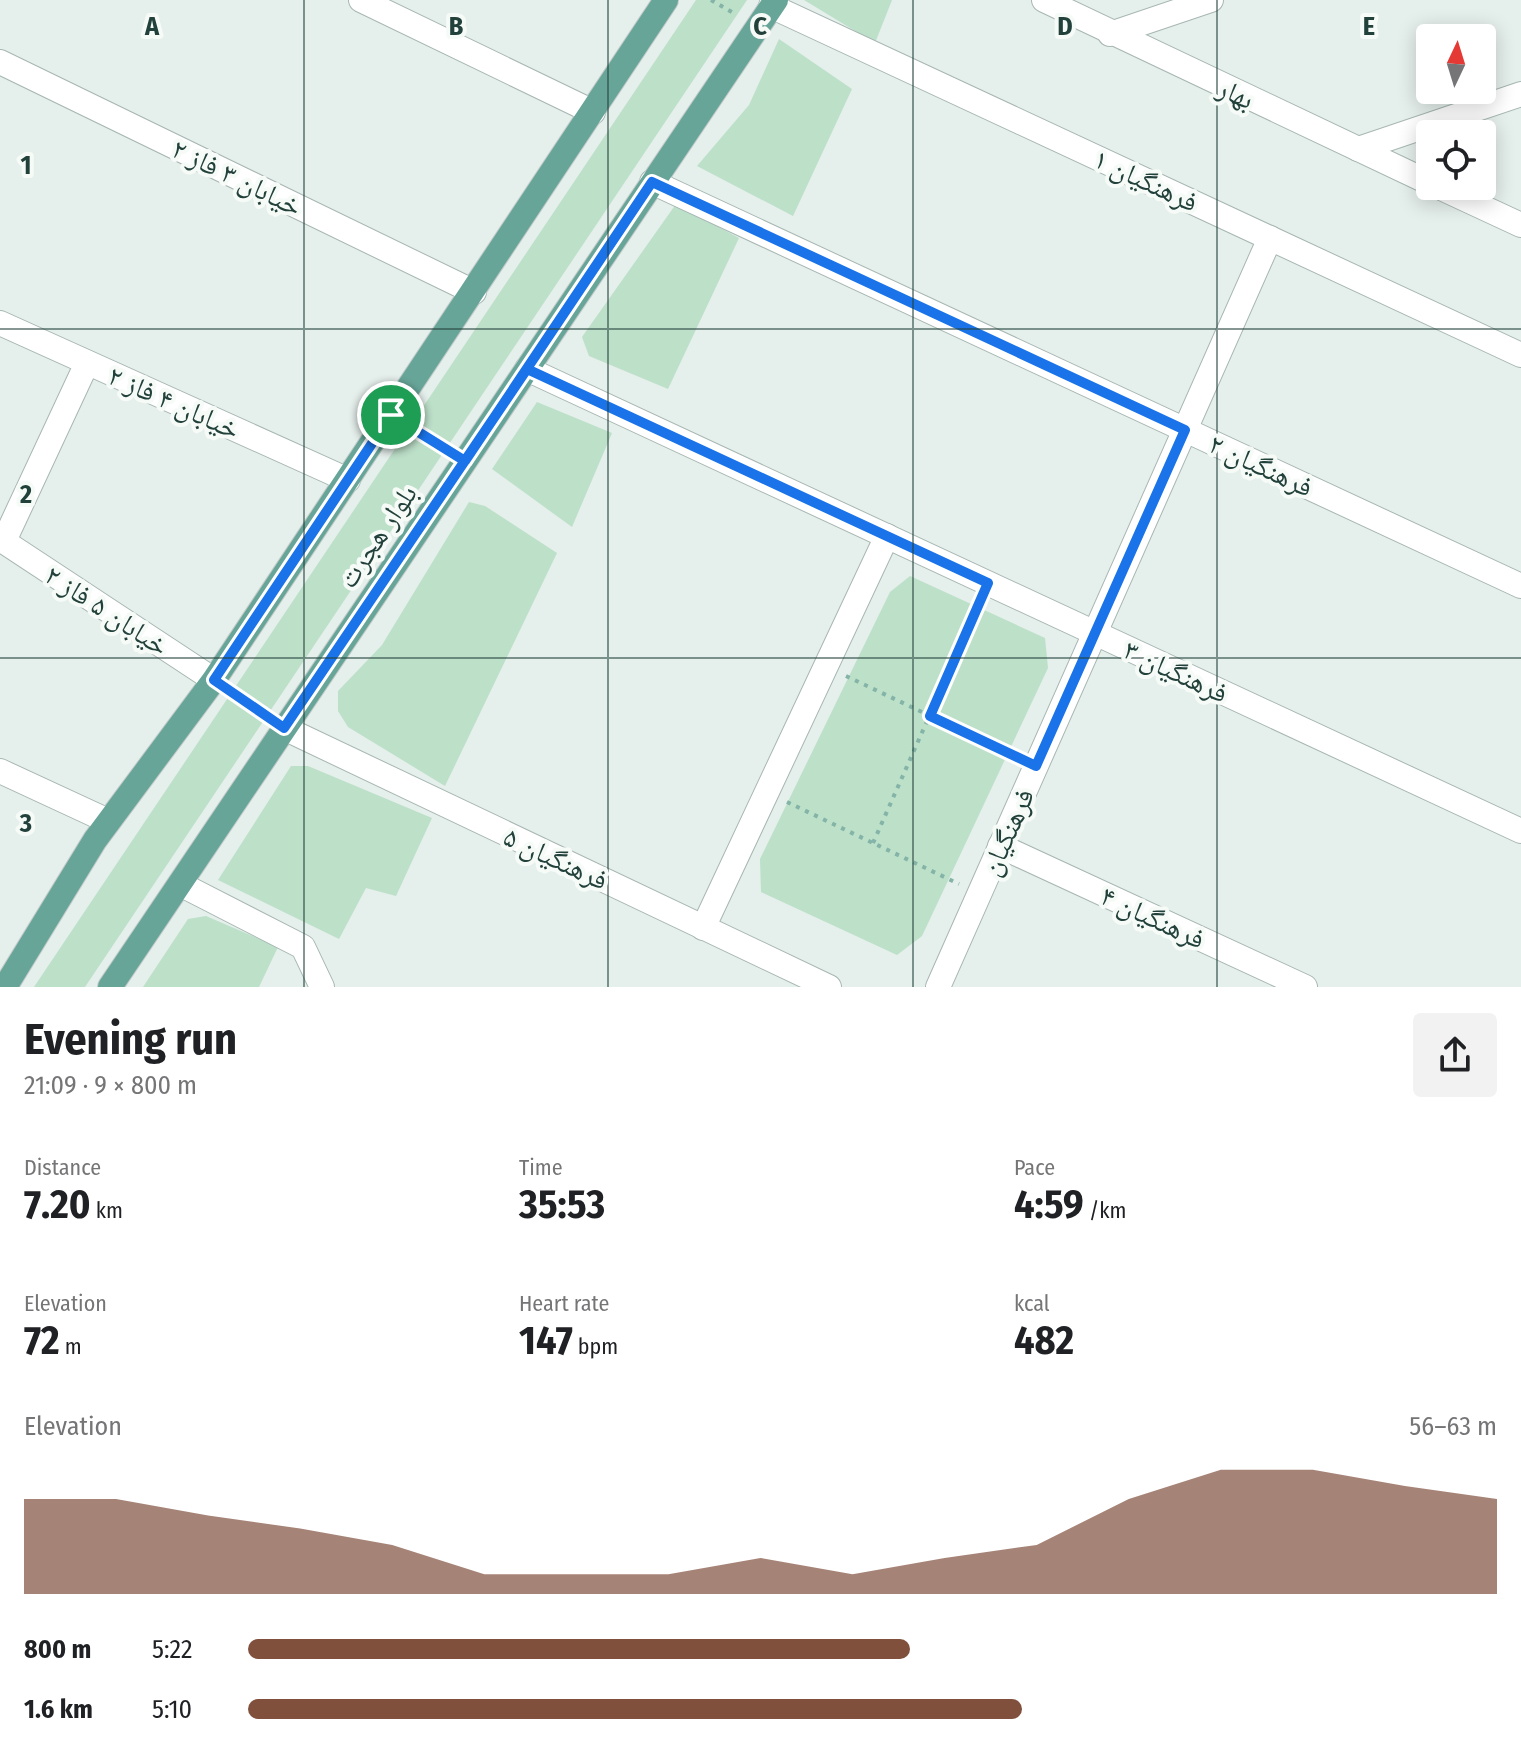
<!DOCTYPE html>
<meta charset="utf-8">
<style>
body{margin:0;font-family:"Fira Sans Condensed","Noto Naskh Arabic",sans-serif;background:#f2f2f2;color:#202124;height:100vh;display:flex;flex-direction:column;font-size:30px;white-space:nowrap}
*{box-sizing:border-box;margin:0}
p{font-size:26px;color:#757577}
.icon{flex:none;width:44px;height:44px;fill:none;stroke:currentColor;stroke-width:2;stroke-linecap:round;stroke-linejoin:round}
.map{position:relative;height:987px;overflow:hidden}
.sheet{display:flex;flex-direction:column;background:#fff;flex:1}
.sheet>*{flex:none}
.needle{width:52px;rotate:4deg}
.buttons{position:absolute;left:1416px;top:24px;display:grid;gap:16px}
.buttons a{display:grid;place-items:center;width:80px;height:80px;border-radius:8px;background:#fff;box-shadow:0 4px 20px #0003;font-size:40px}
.pin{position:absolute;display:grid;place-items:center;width:68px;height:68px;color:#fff;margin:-34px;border:4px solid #fff;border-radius:50%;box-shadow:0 2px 8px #0007}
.round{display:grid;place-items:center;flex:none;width:84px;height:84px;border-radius:8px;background:#f2f2f2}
.summary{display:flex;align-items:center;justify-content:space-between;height:136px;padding:0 24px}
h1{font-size:44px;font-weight:700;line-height:60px}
.figures{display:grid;grid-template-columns:repeat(3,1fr);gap:12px;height:136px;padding:8px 24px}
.figures div{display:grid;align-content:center}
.figures b{font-size:40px;font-weight:700}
.figures small{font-size:22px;font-weight:400}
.figures p{font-size:22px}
.chart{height:224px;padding:16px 24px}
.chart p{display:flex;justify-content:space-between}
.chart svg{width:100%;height:144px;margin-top:8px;fill:#80503d;opacity:.7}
ul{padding:0 24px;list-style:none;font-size:26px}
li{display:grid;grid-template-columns:128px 96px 1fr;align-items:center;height:60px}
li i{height:20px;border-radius:10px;background:#80503d}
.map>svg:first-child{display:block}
</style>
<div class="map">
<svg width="1521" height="987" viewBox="0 0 1521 987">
<rect width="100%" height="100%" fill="#e5efeb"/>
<!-- green -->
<g fill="#bde0c9">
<path d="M696,0H747L85,987H34Z"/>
<path d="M804,0H892L875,43Z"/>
<path d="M779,39L852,89L793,216L697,166L749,105Z"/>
<path d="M676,204L739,238L668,389L589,356L582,337Z"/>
<path d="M537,402L612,433L572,527L492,469Z"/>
<path d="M469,502L485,506L557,553L445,786L348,727L338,711V691L382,645Z"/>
<path d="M910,576L1045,638L1048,668L922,936L897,955L761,892L760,859L890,592Z"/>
<path d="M291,766H308L432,818L396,896L366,888L339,939L218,880Z"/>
<path d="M206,916L278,947L259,987H143L188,919Z"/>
</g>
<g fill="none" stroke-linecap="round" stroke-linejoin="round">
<defs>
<g id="minor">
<path d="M361,0L593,112"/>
<path d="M1044,0L1430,183"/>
<path d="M771,6L1521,355"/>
<path d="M1110,34L1211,0"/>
<path d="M0,62L474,292"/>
<path d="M1358,149L1521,94"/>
<path d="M652,182L1521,586"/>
<path d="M1437,186L1521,225"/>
<path d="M0,323L348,480"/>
<path d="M527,369L1521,831"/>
<path d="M0,539L214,680"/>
<path d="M4,541L87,363"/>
<path d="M284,728L829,987"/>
<path d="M0,771L108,821"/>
<path d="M1000,846L1305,987"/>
<path d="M180,884L303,947L322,987"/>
<path d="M703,928L887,536"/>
<path d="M938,987L1270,238"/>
</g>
<g id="major">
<path d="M5,987L95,840L214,680L666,0"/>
<path d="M110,987L776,0"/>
</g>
</defs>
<!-- minor casing -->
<use href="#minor" stroke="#a7b7b3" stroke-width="26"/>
<!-- major casing -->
<use href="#major" stroke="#c1cac8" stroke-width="26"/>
<!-- path -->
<g stroke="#84b3a7" stroke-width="4" stroke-dasharray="4 6" stroke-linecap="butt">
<path d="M711,0L737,15"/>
<path d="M410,427L444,448"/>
<path d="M846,676L1015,756"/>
<path d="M233,693L265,715"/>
<path d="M787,802L959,884"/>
<path d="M873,843L979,604"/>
</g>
<!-- minor -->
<use href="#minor" stroke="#fff" stroke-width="24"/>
<!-- major -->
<use href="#major" stroke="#68a599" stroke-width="24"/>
</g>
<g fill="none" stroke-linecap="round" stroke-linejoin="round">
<defs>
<path id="route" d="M391,415L214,680L284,728L527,369L988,583L930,716L1036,766L1185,430L652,182L465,461L391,415"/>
</defs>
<!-- route casing -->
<use href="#route" stroke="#fff" stroke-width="16"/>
<!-- route -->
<use href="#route" stroke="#1a73e8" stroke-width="10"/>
</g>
<!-- grid -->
<path fill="none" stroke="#23413b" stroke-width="2" stroke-opacity="0.55" d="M304,0V987M608,0V987M913,0V987M1217,0V987M0,329H1521M0,658H1521"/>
<g text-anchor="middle" stroke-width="8" stroke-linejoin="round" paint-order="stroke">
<!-- street labels -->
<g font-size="28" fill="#23413b" stroke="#f6fbf8">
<text transform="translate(1236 93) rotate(25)" y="10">بهار</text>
<text transform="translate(237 177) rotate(26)" y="10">خیابان ۳ فاز ۲</text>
<text transform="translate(1146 180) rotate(25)" y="10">فرهنگیان ۱</text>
<text transform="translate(174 402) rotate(24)" y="10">خیابان ۴ فاز ۲</text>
<text transform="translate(1261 465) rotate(25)" y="10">فرهنگیان ۲</text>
<text transform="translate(377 536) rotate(-56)" y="10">بلوار هجرت</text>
<text transform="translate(107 610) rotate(33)" y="10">خیابان ۵ فاز ۲</text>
<text transform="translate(1176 671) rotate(25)" y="10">فرهنگیان ۳</text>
<text transform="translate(1007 832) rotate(-66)" y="10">فرهنگیان</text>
<text transform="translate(556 858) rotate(25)" y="10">فرهنگیان ۵</text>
<text transform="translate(1153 917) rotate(25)" y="10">فرهنگیان ۴</text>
</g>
</g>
<g font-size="26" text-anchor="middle" font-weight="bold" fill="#23413b" stroke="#f6fbf8" stroke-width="8" stroke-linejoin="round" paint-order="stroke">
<text x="152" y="35">A</text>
<text x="456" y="35">B</text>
<text x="760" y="35">C</text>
<text x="1065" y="35">D</text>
<text x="1369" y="35">E</text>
<text x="26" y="174">1</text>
<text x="26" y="503">2</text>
<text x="26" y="832">3</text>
</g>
</svg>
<div class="buttons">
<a><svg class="needle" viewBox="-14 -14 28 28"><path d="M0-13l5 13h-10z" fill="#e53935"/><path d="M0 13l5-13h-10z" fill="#757577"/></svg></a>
<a><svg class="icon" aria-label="locate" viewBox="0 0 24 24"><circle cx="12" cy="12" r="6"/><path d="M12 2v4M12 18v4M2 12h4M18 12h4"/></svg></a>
</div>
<div class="pin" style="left:391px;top:415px;background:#1e9e55"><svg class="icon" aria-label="arrive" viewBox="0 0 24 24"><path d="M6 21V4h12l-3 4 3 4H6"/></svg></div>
</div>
<section class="sheet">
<div class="summary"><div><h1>Evening run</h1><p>21:09 · 9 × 800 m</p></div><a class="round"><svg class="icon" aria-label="share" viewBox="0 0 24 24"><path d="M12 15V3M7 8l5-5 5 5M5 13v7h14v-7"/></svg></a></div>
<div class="figures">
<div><p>Distance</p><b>7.20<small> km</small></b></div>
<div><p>Time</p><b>35:53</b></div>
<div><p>Pace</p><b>4:59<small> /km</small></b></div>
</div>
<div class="figures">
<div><p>Elevation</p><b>72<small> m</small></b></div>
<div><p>Heart rate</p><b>147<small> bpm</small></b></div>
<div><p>kcal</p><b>482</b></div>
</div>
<div class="chart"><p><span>Elevation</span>56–63 m</p>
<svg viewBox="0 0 160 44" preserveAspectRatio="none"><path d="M0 44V15L10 15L20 20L30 24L40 29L50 38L60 38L70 38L80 33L90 38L100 33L110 29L120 15L130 6L140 6L150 11L160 15V44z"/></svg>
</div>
<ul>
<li><b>800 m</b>5:22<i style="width:53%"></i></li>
<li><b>1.6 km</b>5:10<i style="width:62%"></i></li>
</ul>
</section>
